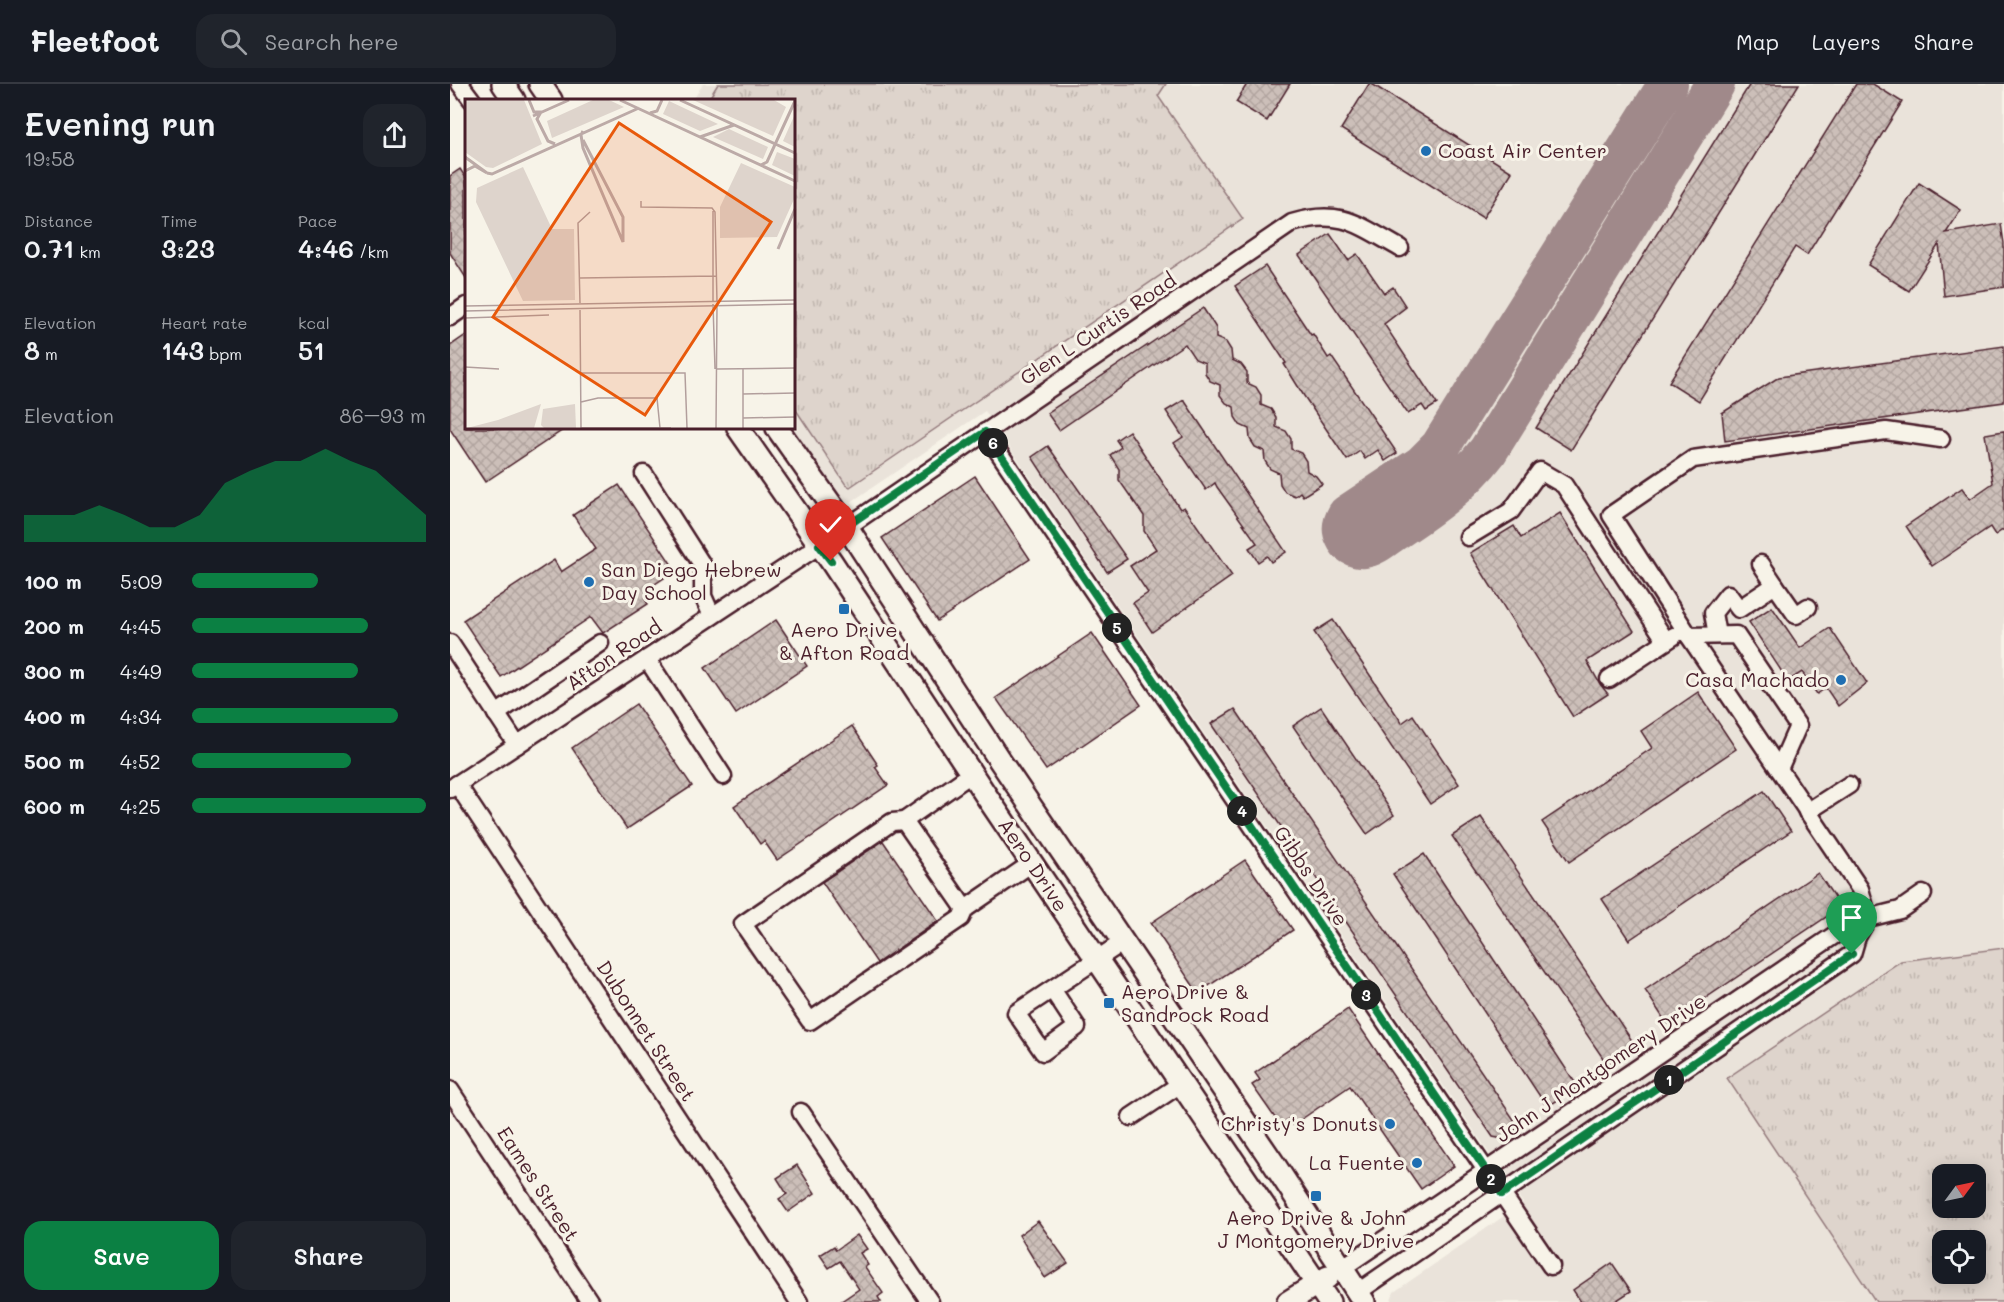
<!DOCTYPE html>
<meta charset="utf-8">
<style>
body{margin:0;font-family:Mali,sans-serif;background:#20242c;color:#f1f3f6;height:100vh;display:flex;flex-direction:column;font-size:22px;white-space:nowrap}
*{box-sizing:border-box;margin:0}
p{font-size:20px;color:#9ea1a6}
.icon{flex:none;width:33px;height:33px;fill:none;stroke:currentColor;stroke-width:2;stroke-linecap:round;stroke-linejoin:round}
.map{position:relative;flex:1;overflow:hidden}
.panel{display:flex;flex-direction:column;background:#171b24;width:450px}
.panel>*{flex:none}
.needle{width:39px;rotate:57deg}
.buttons{position:absolute;left:1482px;top:1080px;display:grid;gap:12px}
.buttons a{display:grid;place-items:center;width:54px;height:54px;border-radius:12px;background:#171b24;box-shadow:0 3px 15px #0003;font-size:30px}
.pin{position:absolute;display:grid;place-items:center;width:51px;height:51px;color:#fff;margin:-62px -26px;border-radius:50% 50% 50% 0;rotate:-45deg;box-shadow:0 0 6px #0007}
.pin .icon{rotate:45deg}
.km{position:absolute;width:30px;height:30px;margin:-15px;border-radius:50%;background:#222;color:#fff;font-size:16px;line-height:30px;text-align:center}
.round{display:grid;place-items:center;flex:none;width:63px;height:63px;border-radius:18px;background:#20242c}
.summary{display:flex;align-items:center;justify-content:space-between;height:102px;padding:0 24px}
h1{font-size:33px;font-weight:600;line-height:45px}
.stats{display:grid;grid-template-columns:repeat(3,1fr);gap:9px;height:102px;padding:6px 24px}
.stats div{display:grid;align-content:center}
.stats b{font-size:26px;font-weight:600}
.stats small{font-size:16px;font-weight:400}
.stats p{font-size:16px}
.chart{height:168px;padding:12px 24px}
.chart p{display:flex;justify-content:space-between}
.chart svg{width:100%;height:108px;margin-top:6px;fill:#0b8043;opacity:.7}
.primary-button{display:flex;gap:12px;margin-top:auto;padding:12px 24px}
.primary-button a{flex:1;height:69px;border-radius:18px;background:#0b8043;color:#fff;font-size:24px;font-weight:600;line-height:69px;text-align:center}
.primary-button a+a{background:#20242c;color:#f1f3f6}
ul{padding:0 24px;list-style:none;font-size:20px}
li{display:grid;grid-template-columns:96px 72px 1fr;align-items:center;height:45px}
li i{height:15px;border-radius:8px;background:#0b8043}
header{display:flex;align-items:center;gap:36px;box-sizing:border-box;height:84px;padding:0 30px;background:#171b24;border-bottom:2px solid #363941}
header strong{font-size:28px}
nav{display:flex;gap:33px;margin-inline-start:auto;font-size:21px}
.search{width:420px;height:54px;background:#20242c;display:flex;align-items:center;gap:15px;box-sizing:border-box;padding:0 21px;border-radius:18px;color:#9ea1a6;font-size:22px}
main{display:flex;flex:1;min-height:0}
.map>svg:first-child{display:block}
</style>
<header>
<strong>Fleetfoot</strong>
<div class="search"><svg class="icon" aria-label="search" viewBox="0 0 24 24"><circle cx="10" cy="10" r="6"/><path d="M15 15l6 6"/></svg>Search here</div>
<nav><a>Map</a><a>Layers</a><a>Share</a></nav>
</header>
<main>
<section class="panel">
<div class="summary"><div><h1>Evening run</h1><p>19:58</p></div><a class="round"><svg class="icon" aria-label="share" viewBox="0 0 24 24"><path d="M12 15V3M7 8l5-5 5 5M5 13v7h14v-7"/></svg></a></div>
<div class="stats">
<div><p>Distance</p><b>0.71<small> km</small></b></div>
<div><p>Time</p><b>3:23</b></div>
<div><p>Pace</p><b>4:46<small> /km</small></b></div>
</div>
<div class="stats">
<div><p>Elevation</p><b>8<small> m</small></b></div>
<div><p>Heart rate</p><b>143<small> bpm</small></b></div>
<div><p>kcal</p><b>51</b></div>
</div>
<div class="chart"><p><span>Elevation</span>86–93 m</p>
<svg viewBox="0 0 160 44" preserveAspectRatio="none"><path d="M0 44V33L10 33L20 33L30 29L40 33L50 38L60 38L70 33L80 20L90 15L100 11L110 11L120 6L130 11L140 15L150 24L160 33V44z"/></svg>
</div>
<ul>
<li><b>100 m</b>5:09<i style="width:54%"></i></li>
<li><b>200 m</b>4:45<i style="width:75%"></i></li>
<li><b>300 m</b>4:49<i style="width:71%"></i></li>
<li><b>400 m</b>4:34<i style="width:88%"></i></li>
<li><b>500 m</b>4:52<i style="width:68%"></i></li>
<li><b>600 m</b>4:25<i style="width:100%"></i></li>
</ul>
<div class="primary-button"><a>Save</a><a>Share</a></div>
</section>
<div class="map">
<svg width="1554" height="1218" viewBox="0 0 1554 1218">
<defs>
<pattern id="grass-tufts" width="24" height="20" patternUnits="userSpaceOnUse" patternTransform="scale(1.5)"><rect width="24" height="20" fill="#ded4cc"/><path d="M3 7l-1-3M5 7V3M7 7l1-3M15 17l-1-3M17 17v-4M19 17l1-3" fill="none" stroke="#c0b6af"/></pattern>
<pattern id="building-cross-hatch" width="8" height="8" patternUnits="userSpaceOnUse" patternTransform="scale(1.5)"><rect width="8" height="8" fill="#ccbfb9"/><path d="M0 0l8 8M0 8l8-8" fill="none" stroke="#b1a49f"/></pattern>
</defs>
<rect width="100%" height="100%" fill="#f7f3e8"/>
<filter id="ink" filterUnits="userSpaceOnUse"><feTurbulence type="fractalNoise" baseFrequency=".0167" numOctaves="2"/><feDisplacementMap in="SourceGraphic" scale="12" xChannelSelector="R" yChannelSelector="G"/><feConvolveMatrix kernelMatrix="1 2 1 2 8 2 1 2 1" color-interpolation-filters="sRGB"/></filter>
<g filter="url(#ink)">
<!-- built -->
<path fill="#eae3da" fill-rule="evenodd" d="M253,0H1554V1218H940L944,1208L1073,1119L535,327L401,418L387,411L342,344H344V16H243ZM1492,1090H1526V1124H1492ZM1492,1156H1526V1190H1492Z"/>
<!-- grass -->
<g fill="url(#grass-tufts)" stroke="#947a7c" stroke-width="1.5" fill-rule="evenodd">
<path d="M268,0H716L708,12L793,135L400,403L396,401L344,323V16H258Z"/>
<path d="M1554,864V1218H1426L1277,994L1451,877ZM1492,1090H1526V1124H1492ZM1492,1156H1526V1190H1492Z"/>
</g>
<g fill="none" stroke-linecap="round" stroke-linejoin="round">
<!-- taxiway -->
<path stroke="#a0898a" stroke-width="40" d="M1218,0L990,363L972,381L897,431C893,438 891,446 895,453C898,460 905,465 914,464C925,463 936,452 946,446C981,423 1012,401 1038,367L1265,0"/>
</g>
<!-- building -->
<g fill="url(#building-cross-hatch)" stroke="#4a1f2b" stroke-width="1.5">
<path d="M797,0H840L817,37L786,18Z"/>
<path d="M919,0H922L1062,88L1033,134L891,45Z"/>
<path d="M1300,0H1349L1121,366L1086,344Z"/>
<path d="M1406,0H1423L1452,18L1357,171L1345,163L1249,317L1219,298Z"/>
<path d="M10,85L16,94V194L0,169V92Z"/>
<path d="M1469,99L1511,126L1496,149L1551,140L1554,159V203L1494,212L1489,160L1459,207L1418,181Z"/>
<path d="M880,150L898,176L907,170L934,209L943,203L956,223L934,240L987,320L976,327L972,321L958,330L849,171Z"/>
<path d="M815,182L861,251L863,250L878,274L881,272L947,369L935,377L928,366L915,375L910,367L897,376L854,312L834,280L836,279L785,202Z"/>
<path d="M753,224L766,244V254L776,258L781,266L782,276L791,280L797,288V299L806,303L811,311V321L821,325L826,333V343L836,347L841,355V365L851,369L856,377L857,387L866,392L872,400L853,412L850,408L845,412L835,408L830,400L829,389L820,385L815,377L814,367L805,363L800,355L799,345L790,341L785,333L784,323L776,319L770,311V301L760,297L755,289V279L745,275L735,260L609,346L597,329Z"/>
<path d="M16,251V344H116L35,398L0,345V262Z"/>
<path d="M1554,262V318L1275,357L1272,329L1329,293Z"/>
<path d="M734,316L836,468L821,478L817,472L808,478L799,464L807,459L767,403L765,399L756,406L724,359L733,353L716,327Z"/>
<path d="M679,347L730,425L734,423L782,492L702,548L683,519L698,509L680,482L706,465L694,447V432L669,396V385L660,371L671,363L666,356Z"/>
<path d="M1554,347V445L1545,451L1540,443L1482,482L1456,442L1512,404L1520,415L1543,399L1535,350Z"/>
<path d="M598,362L677,475L657,488L582,373Z"/>
<path d="M525,392L580,475L487,537L432,454Z"/>
<path d="M169,401L222,481L210,489L214,494L202,502L206,508L195,515L198,520L153,549L141,533L51,593L13,536L104,476L111,488L146,465L123,431Z"/>
<path d="M1110,429L1184,547L1137,577L1150,600L1158,610L1123,633L1020,469L1064,442L1071,454Z"/>
<path d="M1322,523L1350,564L1380,544L1417,599L1388,622L1376,604L1367,610L1352,588L1338,597L1299,538Z"/>
<path d="M326,536L357,582L286,630L255,584Z"/>
<path d="M883,536L952,639L963,631L1009,700L980,720L864,548Z"/>
<path d="M642,549L691,621L596,686L546,614Z"/>
<path d="M1248,608L1286,665L1119,778L1092,738L1202,664L1191,647Z"/>
<path d="M186,620L242,702L177,745L122,664Z"/>
<path d="M871,623L944,731L917,750L843,642Z"/>
<path d="M785,625L1069,1043L1053,1055L1043,1053L761,640Z"/>
<path d="M402,642L428,681L425,683L438,701L327,776L314,757L310,760L284,722Z"/>
<path d="M1314,707L1341,747L1179,856L1152,815Z"/>
<path d="M1031,733L1187,964L1159,983L1002,752Z"/>
<path d="M433,757L488,837L427,879L372,798Z"/>
<path d="M974,770L1128,1003L1097,1023L943,790Z"/>
<path d="M795,776L843,846L748,909L701,839Z"/>
<path d="M1368,789L1391,823L1217,940L1195,906Z"/>
<path d="M898,925L1004,1082L971,1105L900,1002L843,1041L839,1035L830,1041L802,1001L810,996L805,989Z"/>
<path d="M347,1081L365,1109L338,1128L329,1115L337,1110L327,1094Z"/>
<path d="M588,1137L618,1179L595,1194L569,1151Z"/>
<path d="M407,1151L417,1165L410,1169L418,1181L415,1183L433,1209L428,1213L431,1218H390L409,1205L390,1177L379,1184L370,1171L384,1162L386,1166Z"/>
<path d="M1162,1179L1181,1207L1164,1218H1131L1123,1206Z"/>
</g>
<g fill="none" stroke-linecap="round" stroke-linejoin="round">
<defs>
<g id="minor">
<path d="M10,0L22,16"/>
<path d="M0,233L16,222"/>
<path d="M535,348L1101,1182"/>
<path d="M194,390L253,482V512L262,532"/>
<path d="M1018,453L1061,427L1090,387L1114,401L1216,557"/>
<path d="M1325,501L1346,531L1358,523"/>
<path d="M1267,551L1263,529L1278,510L1289,525L1325,501L1311,480"/>
<path d="M1239,552L1286,551L1348,642L1329,685"/>
<path d="M0,559L67,661"/>
<path d="M197,575L273,692"/>
<path d="M1159,595L1224,552"/>
<path d="M46,630L150,559"/>
<path d="M521,690L454,737L515,825L582,779"/>
<path d="M7,700L349,1218"/>
<path d="M0,705L397,443L842,139C890,124 909,141 950,164"/>
<path d="M1357,728L1399,701"/>
<path d="M454,737L442,738L293,840L360,937L511,834L515,825"/>
<path d="M1418,834L1450,826L1473,810"/>
<path d="M602,905L627,943L593,968L566,929L673,858"/>
<path d="M0,1006L140,1218"/>
<path d="M351,1028L480,1218"/>
<path d="M681,1033L732,999"/>
<path d="M892,1184L1389,848L1407,853"/>
<path d="M908,1208L1402,870L1407,853L1418,834L1410,805L1239,552L1161,431L1243,375L1436,347L1491,355"/>
</g>
<g id="major">
<path d="M53,0L64,16"/>
<path d="M90,0L101,16"/>
<path d="M288,344L381,477L539,716L879,1218"/>
<path d="M327,344L397,443L548,674L824,1080L914,1218"/>
<path d="M838,1218L878,1193"/>
</g>
</defs>
<!-- minor casing -->
<use href="#minor" stroke="#4a1f2b" stroke-width="21"/>
<!-- major casing -->
<use href="#major" stroke="#4a1f2b" stroke-width="26"/>
<!-- minor -->
<use href="#minor" stroke="#f7f3e8" stroke-width="16"/>
<!-- major -->
<use href="#major" stroke="#f7f3e8" stroke-width="21"/>
</g>
</g>
<g fill="none" stroke-linecap="round" stroke-linejoin="round" filter="url(#ink)">
<defs>
<path id="route" d="M381,477L369,461L535,348L1052,1110L1402,870"/>
</defs>
<!-- route casing -->
<use href="#route" stroke="#fff" stroke-width="12"/>
<!-- route -->
<use href="#route" stroke="#0b8043" stroke-width="8"/>
</g>
<!-- markers -->
<g fill="#1f6fb2" stroke="#f7f3e8" stroke-width="2">
<circle cx="976" cy="67" r="6"/>
<circle cx="139" cy="498" r="6"/>
<rect x="388" y="519" width="12" height="12" rx="3"/>
<circle cx="1391" cy="596" r="6"/>
<rect x="653" y="913" width="12" height="12" rx="3"/>
<circle cx="940" cy="1040" r="6"/>
<circle cx="967" cy="1079" r="6"/>
<rect x="860" y="1106" width="12" height="12" rx="3"/>
</g>
<g text-anchor="middle" stroke-width="6" stroke-linejoin="round" paint-order="stroke">
<!-- poi labels -->
<g font-size="20" fill="#4a1f2b" stroke="#f7f3e8" text-anchor="start">
<text x="988" y="74">Coast Air Center</text>
<text x="151" y="493">San Diego Hebrew<tspan x="151" dy="23">Day School</tspan></text>
<text x="394" y="553" text-anchor="middle">Aero Drive<tspan x="394" dy="23">&amp; Afton Road</tspan></text>
<text x="1379" y="603" text-anchor="end">Casa Machado</text>
<text x="671" y="915">Aero Drive &amp;<tspan x="671" dy="23">Sandrock Road</tspan></text>
<text x="928" y="1047" text-anchor="end">Christy's Donuts</text>
<text x="955" y="1086" text-anchor="end">La Fuente</text>
<text x="866" y="1141" text-anchor="middle">Aero Drive &amp; John<tspan x="866" dy="23">J Montgomery Drive</tspan></text>
</g>
<!-- street labels -->
<g font-size="20" fill="#4a1f2b" stroke="#f7f3e8">
<text transform="translate(648 245) rotate(-34)" y="7">Glen L Curtis Road</text>
<text transform="translate(164 571) rotate(-34)" y="7">Afton Road</text>
<text transform="translate(583 781) rotate(56)" y="7">Aero Drive</text>
<text transform="translate(861 792) rotate(56)" y="7">Gibbs Drive</text>
<text transform="translate(196 947) rotate(57)" y="7">Dubonnet Street</text>
<text transform="translate(1151 984) rotate(-34)" y="7">John J Montgomery Drive</text>
<text transform="translate(88 1100) rotate(57)" y="7">Eames Street</text>
</g>
</g>
<!-- overview -->
<g transform="translate(15 15)">
<rect width="330" height="330" fill="#f7f3e8"/>
<path d="M0,1H59L77,45L28,69L21,68L0,53ZM128,1H144L159,8L87,39L82,22ZM228,1H309L321,8L308,37ZM204,2L253,25L235,32L198,15ZM330,15V48L318,42ZM264,30L303,48L298,60L248,38ZM312,53L330,60V77L307,66ZM276,64L330,88V98L312,138L255,139V108ZM58,68L87,130H109L110,201L58,202L11,103L12,89Z" fill="#ded4cc"/>
<path d="M76,305L69,329H2L33,321Z" fill="#ded4cc"/>
<path d="M110,305L111,329H79L76,326L78,310Z" fill="#ded4cc"/>
<path fill="none" stroke="#bcaaa7" stroke-width="3" d="M64,1L69,13H76L72,20L83,42L90,45M155,1L330,82M215,1L330,54M185,14L192,12L197,1M68,17L104,1M235,38L269,26M118,41L158,118V143L118,49L116,36L118,32M0,58L22,74L10,67L0,72M296,66L302,63L330,2M22,74L27,75L174,9M313,150L330,110"/>
<path fill="none" stroke="#b29e9c" stroke-width="1.5" d="M176,102V108L247,109L250,113L252,203M115,179L251,177M248,202V112M115,204L113,124L125,113M248,205L250,270M0,207L330,201M115,211L116,329M0,212L330,205M0,219L84,216M0,268L34,270M252,270L330,269M278,270V329M116,274H220L222,329M278,295L330,294M116,303L133,299H192L195,329M278,319L330,318M116,329H206M251,329L252,206"/>
<path fill="#e8590c" fill-opacity="0.15" stroke="#e8590c" stroke-width="3" d="M154,24L306,123L180,316L28,218Z"/>
<rect width="330" height="330" fill="none" stroke="#4a1f2b" stroke-width="3"/>
</g>
</svg>
<div class="buttons">
<a><svg class="needle" viewBox="-14 -14 28 28"><path d="M0-13l5 13h-10z" fill="#e53935"/><path d="M0 13l5-13h-10z" fill="#9ea1a6"/></svg></a>
<a><svg class="icon" aria-label="locate" viewBox="0 0 24 24"><circle cx="12" cy="12" r="6"/><path d="M12 2v4M12 18v4M2 12h4M18 12h4"/></svg></a>
</div>
<div class="pin" style="left:1402px;top:870px;background:#1e9e55"><svg class="icon" aria-label="arrive" viewBox="0 0 24 24"><path d="M6 21V4h12l-3 4 3 4H6"/></svg></div>
<div class="pin" style="left:381px;top:477px;background:#d93025"><svg class="icon" aria-label="check" viewBox="0 0 24 24"><path d="M5 12l5 5 9-10"/></svg></div>
<b class="km" style="left:1219px;top:996px">1</b>
<b class="km" style="left:1041px;top:1095px">2</b>
<b class="km" style="left:916px;top:911px">3</b>
<b class="km" style="left:792px;top:727px">4</b>
<b class="km" style="left:667px;top:544px">5</b>
<b class="km" style="left:543px;top:359px">6</b>
</div>
</main>
